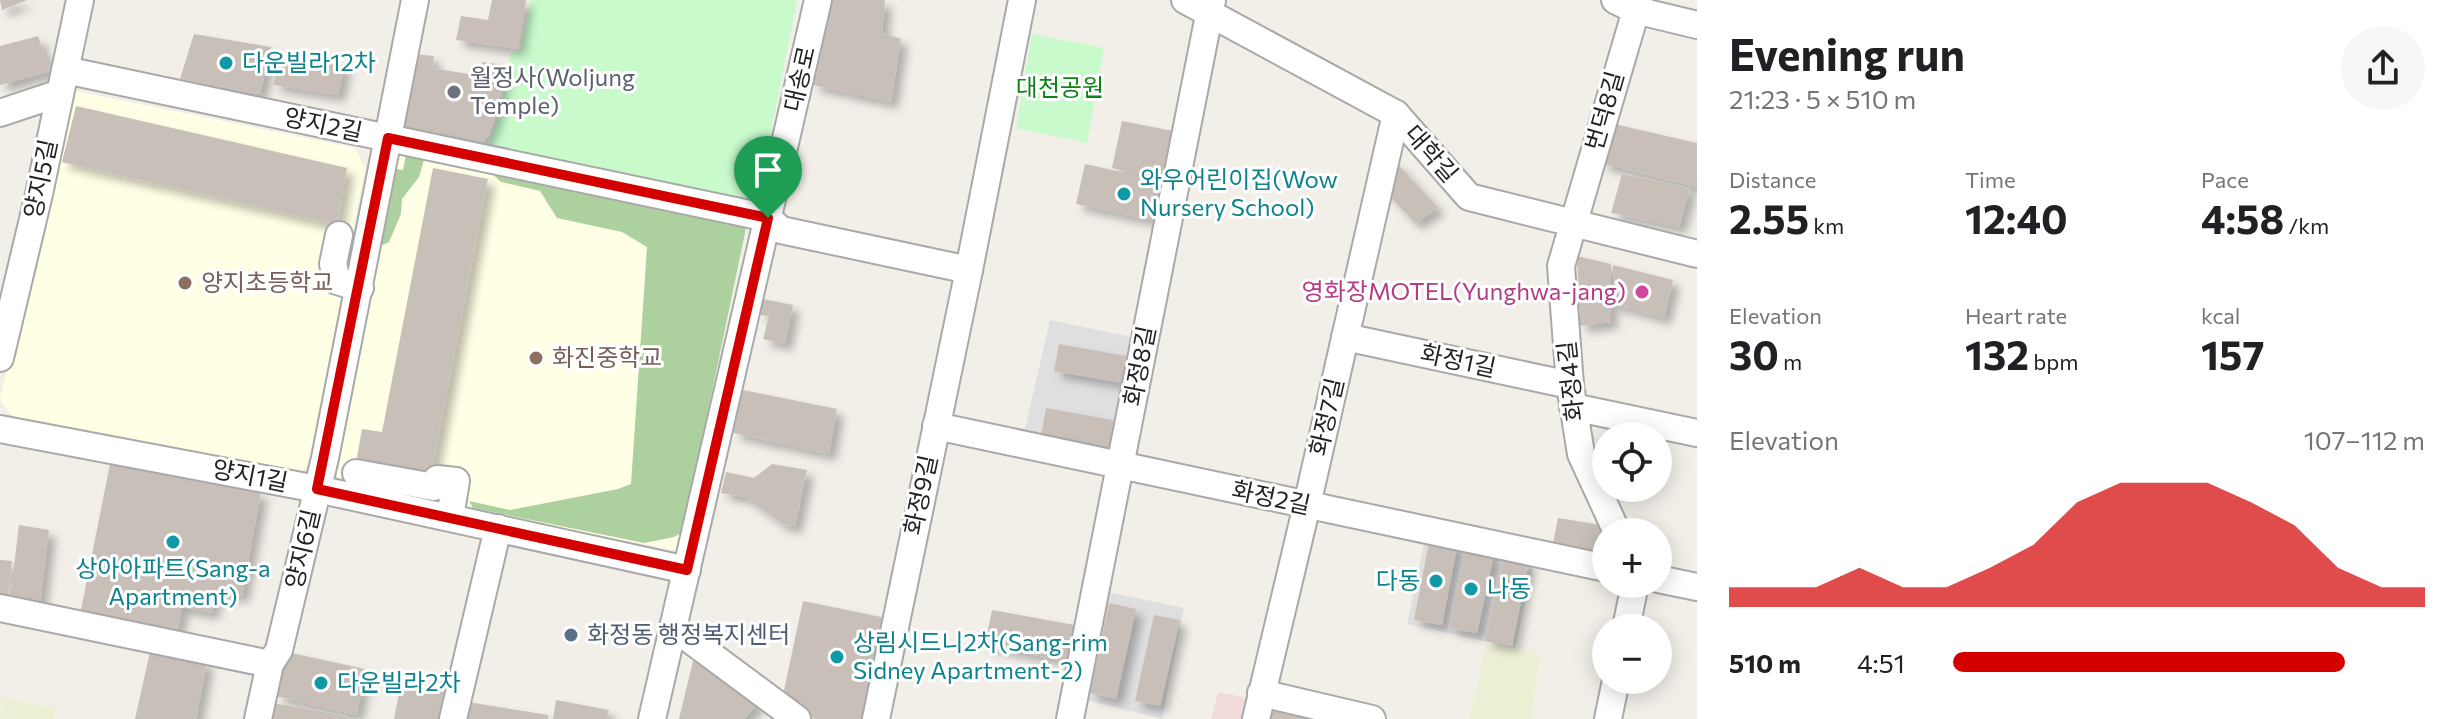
<!DOCTYPE html>
<meta charset="utf-8">
<style>
body{margin:0;font-family:Commissioner,"Noto Sans KR",sans-serif;background:#f6f6f6;color:#202124;height:100vh;display:flex;flex-direction:column;font-size:30px;white-space:nowrap}
*{box-sizing:border-box;margin:0}
p{font-size:26px;color:#757577}
.icon{flex:none;width:44px;height:44px;fill:none;stroke:currentColor;stroke-width:2;stroke-linecap:round;stroke-linejoin:round}
.map{position:relative;flex:1;overflow:hidden}
.panel{display:flex;flex-direction:column;background:#fff;width:760px}
.panel>*{flex:none}
.tools{position:absolute;left:1592px;top:422px;display:grid;gap:16px}
.tools a{display:grid;place-items:center;width:80px;height:80px;border-radius:50%;background:#fff;box-shadow:0 4px 20px #0003;font-size:40px}
.pin{position:absolute;display:grid;place-items:center;width:68px;height:68px;color:#fff;margin:-82px -34px;border-radius:50% 50% 50% 0;rotate:-45deg;box-shadow:0 0 8px #0007}
.pin .icon{rotate:45deg}
.round{display:grid;place-items:center;flex:none;width:84px;height:84px;border-radius:42px;background:#f6f6f6}
.head{display:flex;align-items:center;justify-content:space-between;height:136px;padding:0 32px}
h1{font-size:44px;font-weight:700;line-height:60px}
.stats{display:grid;grid-template-columns:repeat(3,1fr);gap:12px;height:136px;padding:8px 32px}
.stats div{display:grid;align-content:center}
.stats b{font-size:40px;font-weight:700}
.stats small{font-size:22px;font-weight:400}
.stats p{font-size:22px}
.chart{height:224px;padding:16px 32px}
.chart p{display:flex;justify-content:space-between}
.chart svg{width:100%;height:144px;margin-top:8px;fill:#d40000;opacity:.7}
ul{padding:0 32px;list-style:none;font-size:26px}
li{display:grid;grid-template-columns:128px 96px 1fr;align-items:center;height:60px}
li i{height:20px;border-radius:10px;background:#d40000}
main{display:flex;flex:1;min-height:0}
.map>svg:first-child{display:block}
</style>
<main>
<div class="map">
<svg width="1697" height="719" viewBox="0 0 1697 719">
<defs>
<filter id="shadow"><feDropShadow dx="7" dy="7" stdDeviation="4" flood-color="#0004"/></filter>
</defs>
<rect width="100%" height="100%" fill="#f2efe9"/>
<!-- residential -->
<g fill="#e0dfdf">
<path d="M1050,320L1141,339L1117,454L1023,438Z"/>
<path d="M1426,534L1536,557L1515,648L1407,624Z"/>
<path d="M1108,592L1184,608L1162,719L1083,699Z"/>
</g>
<!-- commercial -->
<path fill="#f2dad9" d="M1218,692L1309,710L1307,719H1211Z"/>
<!-- education -->
<g fill="#ffffe5">
<path d="M70,90L355,148L365,168L310,463L299,474L12,416L0,400Z"/>
<path d="M404,149L746,228L679,551L344,485L332,468L392,156Z"/>
</g>
<!-- farmland -->
<g fill="#eef0d5">
<path d="M1486,643L1541,655L1531,719H1469Z"/>
<path d="M2,698L55,708L53,719H0Z"/>
</g>
<!-- forest -->
<g fill="#add19e">
<path d="M406,155L424,160L419,177L402,199L401,214L389,242L374,249L390,168L403,170Z"/>
<path d="M492,169L746,228L683,532L674,537L644,543L473,508L469,501L510,510L618,489L631,484L647,247L622,232L557,218L540,191L501,182L490,172Z"/>
</g>
<!-- park -->
<g fill="#c8facc">
<path d="M531,0H797L757,201L488,145L501,109L511,52H520Z"/>
<path d="M1032,34L1104,48L1087,143L1016,128Z"/>
</g>
<!-- building -->
<g fill="#c7bfb8" filter="url(#shadow)">
<path d="M0,0H27L2,10Z"/>
<path d="M492,0H526L518,49L456,40L461,16L488,20Z"/>
<path d="M828,0H885L882,33L901,39L891,102L813,85Z"/>
<path d="M194,34L271,47L260,94L180,79Z"/>
<path d="M38,36L50,71L0,85V46Z"/>
<path d="M414,54L434,56L432,68L480,76L482,62L505,65L498,109L489,134L480,146L400,131Z"/>
<path d="M281,56L345,65L338,95L273,85Z"/>
<path d="M76,106L347,168L337,225L62,162Z"/>
<path d="M1122,121L1183,133L1173,181L1112,168Z"/>
<path d="M1614,124L1697,143V187L1600,163Z"/>
<path d="M1393,159L1438,208L1415,223L1382,188Z"/>
<path d="M1085,164L1172,183L1165,223L1076,204Z"/>
<path d="M433,168L488,179L430,481L355,468L362,429L382,432Z"/>
<path d="M1622,174L1690,188L1679,227L1611,213Z"/>
<path d="M1577,256L1611,264V322L1580,326Z"/>
<path d="M1613,265L1673,280L1664,318L1613,304Z"/>
<path d="M763,299L793,305L785,344L763,339L769,316L760,315Z"/>
<path d="M1059,344L1126,356L1122,383L1054,371Z"/>
<path d="M743,390L837,409L829,454L733,433Z"/>
<path d="M1046,408L1113,420L1109,450L1041,436Z"/>
<path d="M110,464L261,492L242,596L216,592L212,613L182,607L177,635L80,615Z"/>
<path d="M772,464L807,470L795,526L784,525L745,497L721,493L726,472L754,478Z"/>
<path d="M1558,518L1601,525L1606,530L1605,549L1599,554L1552,548Z"/>
<path d="M19,525L49,530L40,604L10,600Z"/>
<path d="M1430,537L1458,542L1442,625L1414,620Z"/>
<path d="M1466,545L1495,550L1477,633L1448,628Z"/>
<path d="M1503,557L1529,561L1512,646L1485,641Z"/>
<path d="M0,560L12,561L7,599L0,598Z"/>
<path d="M803,601L891,619L870,719H816L783,695Z"/>
<path d="M1109,603L1136,609L1116,699L1090,693Z"/>
<path d="M992,610L1080,626L1074,663L985,645Z"/>
<path d="M1154,615L1180,620L1160,706L1135,701Z"/>
<path d="M150,652L207,662L196,719H135Z"/>
<path d="M287,652L365,669L357,715L276,696Z"/>
<path d="M694,657L759,702L744,719H679Z"/>
<path d="M401,683L449,693L444,719H394Z"/>
<path d="M556,700L609,710L607,719H553Z"/>
<path d="M468,702L548,715V719H464Z"/>
<path d="M273,703L347,716L346,719H270Z"/>
<path d="M1276,709L1305,715V719H1269L1270,714Z"/>
</g>
<g fill="none" stroke-linecap="round" stroke-linejoin="round">
<defs>
<g id="minor">
<path d="M1185,0L1396,114L1469,197L1697,254"/>
<path d="M1615,0L1635,10L1697,25"/>
<path d="M65,70L768,218"/>
<path d="M0,113L60,93"/>
<path d="M768,218L781,230L969,270"/>
<path d="M339,235L333,264L337,281L360,288"/>
<path d="M1345,337L1570,385"/>
<path d="M0,358L39,194L80,0"/>
<path d="M1573,407L1697,433"/>
<path d="M936,426L1606,568"/>
<path d="M0,429L317,489L687,570"/>
<path d="M356,473L434,487L437,479L456,481L450,517"/>
<path d="M1617,532L1581,454L1570,385L1561,266L1639,0"/>
<path d="M1658,579L1697,587"/>
<path d="M0,608L270,664"/>
<path d="M673,627L797,719"/>
<path d="M1626,628L1635,584"/>
<path d="M1261,693L1372,719"/>
<path d="M258,719L270,664L279,650L325,458L415,0"/>
<path d="M453,719L498,528"/>
<path d="M652,719L818,0"/>
<path d="M876,719L969,270L1022,0"/>
<path d="M1070,719L1212,0"/>
<path d="M1256,719L1307,505L1396,114"/>
<path d="M1608,719L1616,680"/>
</g>
</defs>
<!-- minor casing -->
<use href="#minor" stroke="#a9a9a9" stroke-width="30"/>
<!-- minor -->
<use href="#minor" stroke="#fff" stroke-width="26"/>
</g>
<g fill="none" stroke-linecap="round" stroke-linejoin="round">
<defs>
<path id="route" d="M388,138L768,218L687,570L317,489Z"/>
</defs>
<!-- route casing -->
<use href="#route" stroke="#fff" stroke-width="16"/>
<!-- route -->
<use href="#route" stroke="#d40000" stroke-width="10"/>
</g>
<!-- markers -->
<g fill="#0f9aa8" stroke="#fff" stroke-width="3">
<circle cx="226" cy="63" r="8"/>
<circle cx="1124" cy="194" r="8"/>
<circle cx="173" cy="542" r="8"/>
<circle cx="1436" cy="581" r="8"/>
<circle cx="1471" cy="589" r="8"/>
<circle cx="837" cy="657" r="8"/>
<circle cx="321" cy="683" r="8"/>
</g>
<circle fill="#6b7280" stroke="#fff" stroke-width="3" cx="454" cy="92" r="8"/>
<g fill="#8d6e63" stroke="#fff" stroke-width="3">
<circle cx="185" cy="283" r="8"/>
<circle cx="536" cy="358" r="8"/>
</g>
<circle fill="#d1479c" stroke="#fff" stroke-width="3" cx="1642" cy="292" r="8"/>
<circle fill="#5c6f8a" stroke="#fff" stroke-width="3" cx="571" cy="635" r="8"/>
<g text-anchor="middle" stroke-width="6" stroke-linejoin="round" paint-order="stroke">
<!-- culture labels -->
<g font-size="24" fill="#0d838f" stroke="#fff" text-anchor="start">
<text x="242" y="71">다운빌라12차</text>
<text x="1140" y="188">와우어린이집(Wow<tspan x="1140" dy="28">Nursery School)</tspan></text>
<text x="173" y="577" text-anchor="middle">상아아파트(Sang-a<tspan x="173" dy="28">Apartment)</tspan></text>
<text x="1420" y="589" text-anchor="end">다동</text>
<text x="1487" y="597">나동</text>
<text x="853" y="651">상림시드니2차(Sang-rim<tspan x="853" dy="28">Sidney Apartment-2)</tspan></text>
<text x="337" y="691">다운빌라2차</text>
</g>
<!-- worship labels -->
<g font-size="24" fill="#5b616d" stroke="#fff" text-anchor="start">
<text x="470" y="86">월정사(Woljung<tspan x="470" dy="28">Temple)</tspan></text>
</g>
<!-- street labels -->
<g font-size="24" fill="#222" stroke="#fff">
<text transform="translate(800 79) rotate(-77)" y="8">대송로</text>
<text transform="translate(1605 111) rotate(-74)" y="8">번덕8길</text>
<text transform="translate(323 125) rotate(12)" y="8">양지2길</text>
<text transform="translate(1431 154) rotate(49)" y="8">대학길</text>
<text transform="translate(41 179) rotate(-78)" y="8">양지5길</text>
<text transform="translate(1458 361) rotate(12)" y="8">화정1길</text>
<text transform="translate(1140 366) rotate(-79)" y="8">화정8길</text>
<text transform="translate(1571 381) rotate(-96)" y="8">화정4길</text>
<text transform="translate(1327 417) rotate(-77)" y="8">화정7길</text>
<text transform="translate(250 476) rotate(11)" y="8">양지1길</text>
<text transform="translate(921 495) rotate(-78)" y="8">화정9길</text>
<text transform="translate(1271 498) rotate(12)" y="8">화정2길</text>
<text transform="translate(303 549) rotate(-77)" y="8">양지6길</text>
</g>
<!-- park labels -->
<g font-size="24" fill="#0c8416" stroke="#fff">
<text x="1060" y="96">대천공원</text>
</g>
<!-- education labels -->
<g font-size="24" fill="#785e54" stroke="#fff" text-anchor="start">
<text x="201" y="291">양지초등학교</text>
<text x="552" y="366">화진중학교</text>
</g>
<!-- hotel labels -->
<g font-size="24" fill="#b23c85" stroke="#fff" text-anchor="end">
<text x="1626" y="300">영화장MOTEL(Yunghwa-jang)</text>
</g>
<!-- service labels -->
<g font-size="24" fill="#4e5e75" stroke="#fff" text-anchor="start">
<text x="587" y="643">화정동 행정복지센터</text>
</g>
</g>
</svg>
<div class="tools">
<a><svg class="icon" aria-label="locate" viewBox="0 0 24 24"><circle cx="12" cy="12" r="6"/><path d="M12 2v4M12 18v4M2 12h4M18 12h4"/></svg></a>
<a>+</a>
<a>−</a>
</div>
<div class="pin" style="left:768px;top:218px;background:#1e9e55"><svg class="icon" aria-label="arrive" viewBox="0 0 24 24"><path d="M6 21V4h12l-3 4 3 4H6"/></svg></div>
</div>
<section class="panel">
<div class="head"><div><h1>Evening run</h1><p>21:23 · 5 × 510 m</p></div><a class="round"><svg class="icon" aria-label="share" viewBox="0 0 24 24"><path d="M12 15V3M7 8l5-5 5 5M5 13v7h14v-7"/></svg></a></div>
<div class="stats">
<div><p>Distance</p><b>2.55<small> km</small></b></div>
<div><p>Time</p><b>12:40</b></div>
<div><p>Pace</p><b>4:58<small> /km</small></b></div>
</div>
<div class="stats">
<div><p>Elevation</p><b>30<small> m</small></b></div>
<div><p>Heart rate</p><b>132<small> bpm</small></b></div>
<div><p>kcal</p><b>157</b></div>
</div>
<div class="chart"><p><span>Elevation</span>107–112 m</p>
<svg viewBox="0 0 160 44" preserveAspectRatio="none"><path d="M0 44V38L10 38L20 38L30 32L40 38L50 38L60 32L70 25L80 12L90 6L100 6L110 6L120 12L130 19L140 32L150 38L160 38V44z"/></svg>
</div>
<ul>
<li><b>510 m</b>4:51<i style="width:83%"></i></li>
</ul>
</section>
</main>
